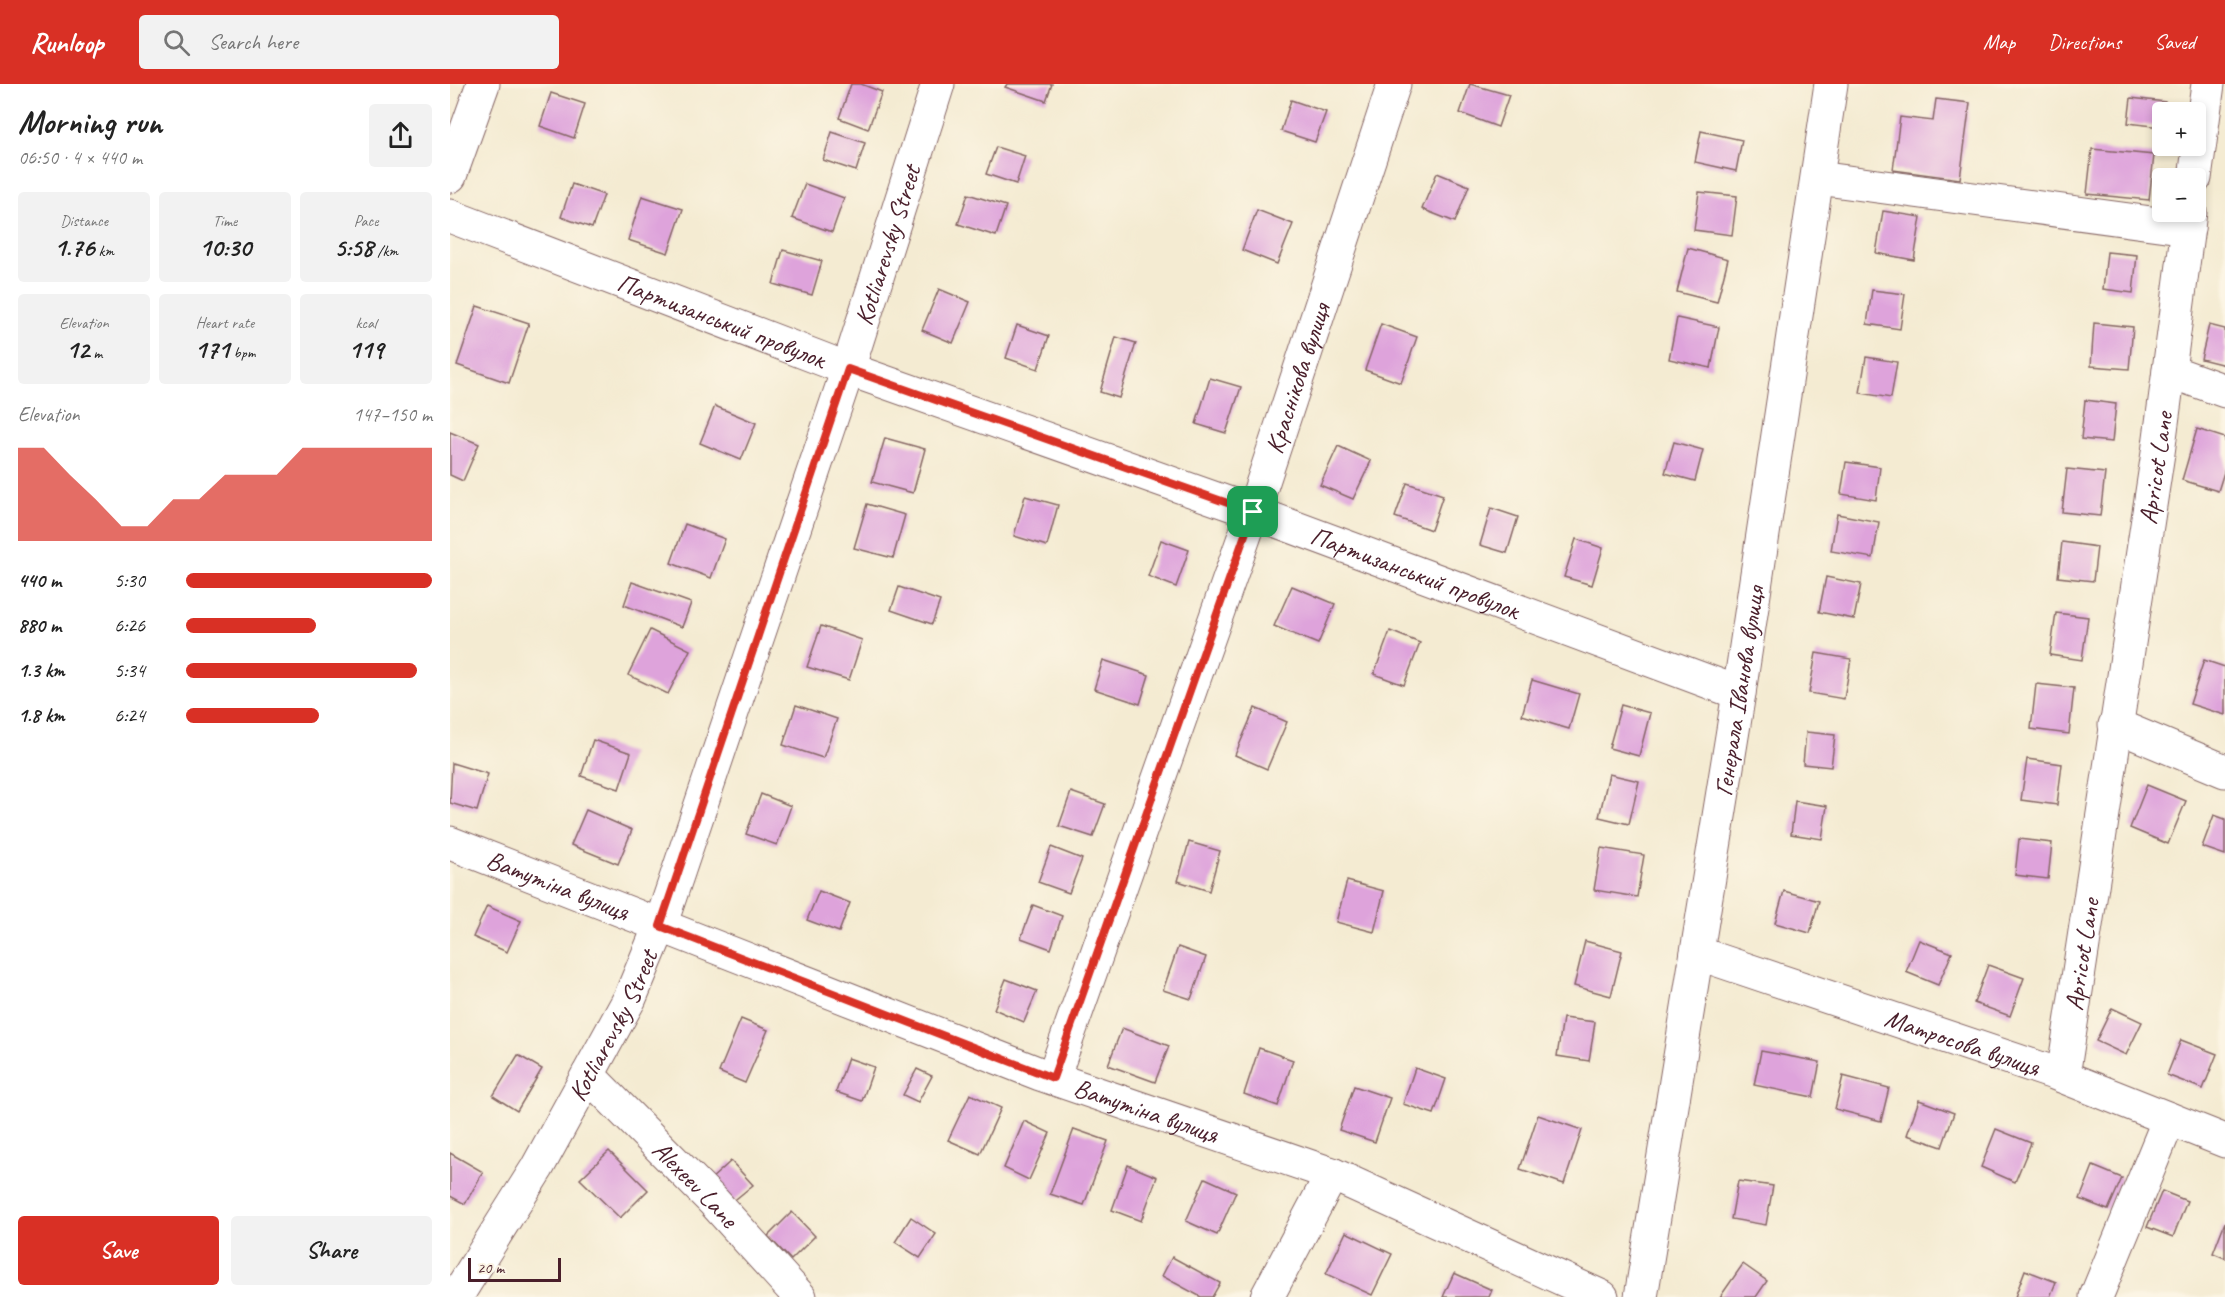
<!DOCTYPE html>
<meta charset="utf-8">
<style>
body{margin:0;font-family:Caveat,sans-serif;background:#f2f2f2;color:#222;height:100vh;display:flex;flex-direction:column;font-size:22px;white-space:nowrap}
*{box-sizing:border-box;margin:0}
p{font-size:20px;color:#767676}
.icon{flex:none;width:33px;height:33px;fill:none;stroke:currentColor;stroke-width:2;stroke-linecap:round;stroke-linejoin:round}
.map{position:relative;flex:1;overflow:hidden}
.drawer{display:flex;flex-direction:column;background:#fff;width:450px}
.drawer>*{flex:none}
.fabs{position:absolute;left:1702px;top:18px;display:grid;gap:12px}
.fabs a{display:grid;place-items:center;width:54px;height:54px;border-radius:6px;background:#fff;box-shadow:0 3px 9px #0003;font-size:30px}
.scale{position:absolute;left:18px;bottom:15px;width:93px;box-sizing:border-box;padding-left:6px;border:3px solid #4a1f2b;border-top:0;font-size:16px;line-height:21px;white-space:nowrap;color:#4a1f2b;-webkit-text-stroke:4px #fcf5e5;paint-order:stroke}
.pin{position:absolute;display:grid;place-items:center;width:51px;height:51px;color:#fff;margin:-26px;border-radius:12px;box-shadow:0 3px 9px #0006}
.round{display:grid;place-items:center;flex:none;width:63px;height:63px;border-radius:6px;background:#f2f2f2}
.headline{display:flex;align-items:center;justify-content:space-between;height:102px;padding:0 18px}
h1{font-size:33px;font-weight:700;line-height:45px}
.figures{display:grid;grid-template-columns:repeat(3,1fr);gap:9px;height:102px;padding:6px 18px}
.figures div{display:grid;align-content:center;border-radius:6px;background:#f2f2f2;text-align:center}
.figures b{font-size:26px;font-weight:700}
.figures small{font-size:16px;font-weight:400}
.figures p{font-size:16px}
.chart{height:168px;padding:12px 18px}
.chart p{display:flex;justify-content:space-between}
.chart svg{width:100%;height:108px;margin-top:6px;fill:#d93025;opacity:.7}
.primary-button{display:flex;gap:12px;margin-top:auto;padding:12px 18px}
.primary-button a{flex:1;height:69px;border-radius:6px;background:#d93025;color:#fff;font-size:24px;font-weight:700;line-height:69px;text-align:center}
.primary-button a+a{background:#f2f2f2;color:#222}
ul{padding:0 18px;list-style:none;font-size:20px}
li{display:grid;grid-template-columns:96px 72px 1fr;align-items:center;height:45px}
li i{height:15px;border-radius:8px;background:#d93025}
header{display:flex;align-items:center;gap:36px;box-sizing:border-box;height:84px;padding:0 30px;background:#d93025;color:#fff}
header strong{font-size:28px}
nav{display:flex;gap:33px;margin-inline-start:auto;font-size:21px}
.search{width:420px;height:54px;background:#f2f2f2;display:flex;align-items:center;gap:15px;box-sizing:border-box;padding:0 21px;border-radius:6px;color:#767676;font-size:22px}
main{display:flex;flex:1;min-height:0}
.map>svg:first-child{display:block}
</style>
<header>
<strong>Runloop</strong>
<div class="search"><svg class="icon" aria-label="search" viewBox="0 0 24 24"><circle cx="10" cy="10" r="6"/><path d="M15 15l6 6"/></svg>Search here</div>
<nav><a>Map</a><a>Directions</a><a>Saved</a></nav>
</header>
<main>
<section class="drawer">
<div class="headline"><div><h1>Morning run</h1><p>06:50 · 4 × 440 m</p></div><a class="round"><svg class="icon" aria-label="share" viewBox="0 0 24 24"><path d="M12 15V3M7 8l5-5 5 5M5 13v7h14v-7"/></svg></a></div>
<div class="figures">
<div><p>Distance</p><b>1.76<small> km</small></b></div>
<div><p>Time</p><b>10:30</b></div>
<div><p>Pace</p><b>5:58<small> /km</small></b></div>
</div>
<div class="figures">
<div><p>Elevation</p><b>12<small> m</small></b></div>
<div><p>Heart rate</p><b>171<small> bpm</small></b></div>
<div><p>kcal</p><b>119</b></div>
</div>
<div class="chart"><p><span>Elevation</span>147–150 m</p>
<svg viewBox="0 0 160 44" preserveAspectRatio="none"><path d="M0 44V6L10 6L20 17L30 27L40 38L50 38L60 27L70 27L80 17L90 17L100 17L110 6L120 6L130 6L140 6L150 6L160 6V44z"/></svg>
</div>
<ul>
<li><b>440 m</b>5:30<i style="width:100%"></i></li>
<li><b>880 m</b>6:26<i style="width:53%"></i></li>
<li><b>1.3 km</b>5:34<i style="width:94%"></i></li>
<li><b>1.8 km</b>6:24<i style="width:54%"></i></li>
</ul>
<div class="primary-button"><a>Save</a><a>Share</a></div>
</section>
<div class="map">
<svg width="1775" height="1213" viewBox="0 0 1775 1213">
<rect width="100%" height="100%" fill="#fcf5e5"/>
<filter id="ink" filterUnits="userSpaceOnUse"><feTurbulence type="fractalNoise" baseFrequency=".0167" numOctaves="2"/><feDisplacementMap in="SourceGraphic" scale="12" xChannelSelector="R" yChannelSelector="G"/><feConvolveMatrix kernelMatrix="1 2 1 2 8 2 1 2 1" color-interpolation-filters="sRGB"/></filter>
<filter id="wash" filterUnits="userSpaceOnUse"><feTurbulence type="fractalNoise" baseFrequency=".008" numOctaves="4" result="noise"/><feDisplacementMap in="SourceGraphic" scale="24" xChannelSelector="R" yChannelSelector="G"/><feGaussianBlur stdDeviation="1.35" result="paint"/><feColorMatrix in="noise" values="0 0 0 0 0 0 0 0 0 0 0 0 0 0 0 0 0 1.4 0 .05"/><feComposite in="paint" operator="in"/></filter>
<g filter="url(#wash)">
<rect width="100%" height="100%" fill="#f4ebd2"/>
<g id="blocks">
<!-- building -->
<g fill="#dea3db">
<path d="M401,0H411L432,8L418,45L389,34Z"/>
<path d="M557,0H602L596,17L555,3Z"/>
<path d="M1020,0L1059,11L1048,43L1010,29Z"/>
<path d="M101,9L135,20L124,54L90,42Z"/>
<path d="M1681,14L1715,18L1712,43L1678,39Z"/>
<path d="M1486,15L1520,19L1510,95L1443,86L1450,33L1483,37Z"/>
<path d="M841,16L876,28L865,58L831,47Z"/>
<path d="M1251,47L1292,56L1286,87L1245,78Z"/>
<path d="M382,48L415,59L406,87L373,76Z"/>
<path d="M546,63L575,72L566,100L536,90Z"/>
<path d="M1642,65L1704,71L1699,116L1637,110Z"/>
<path d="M987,89L1019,102L1005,138L972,125Z"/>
<path d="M122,100L154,111L142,144L111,133Z"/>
<path d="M355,100L394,114L382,148L342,134Z"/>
<path d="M1249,108L1287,112L1282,151L1244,146Z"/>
<path d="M518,110L556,122L546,152L508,140Z"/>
<path d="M192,112L233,125L218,169L178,156Z"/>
<path d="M807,126L843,140L827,180L792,166Z"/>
<path d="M1433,127L1471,133L1464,176L1426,169Z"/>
<path d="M1238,164L1278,175L1267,218L1227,208Z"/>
<path d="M333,166L372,177L362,211L323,200Z"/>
<path d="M1657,168L1687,171L1683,209L1653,205Z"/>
<path d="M489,205L520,218L503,259L472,246Z"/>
<path d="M1422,206L1455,210L1450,245L1417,240Z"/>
<path d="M27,222L79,239L59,299L7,281Z"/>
<path d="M1227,234L1269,243L1261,284L1219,275Z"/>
<path d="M1644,239L1683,243L1679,285L1641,282Z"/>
<path d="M931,240L967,253L951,299L915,286Z"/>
<path d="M567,241L599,252L588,285L556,274Z"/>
<path d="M1759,241L1775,245V281L1751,275Z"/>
<path d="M666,253L686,259L669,314L650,308Z"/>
<path d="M1416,273L1447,278L1441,314L1410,309Z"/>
<path d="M760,294L791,303L776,349L746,340Z"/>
<path d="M1635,316L1666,320L1662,358L1631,355Z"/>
<path d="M265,322L306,339L291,376L250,359Z"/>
<path d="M1747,345L1775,354V385L1768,407L1732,396Z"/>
<path d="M0,348L29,360L13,397L0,391Z"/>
<path d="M435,354L475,365L463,409L422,398Z"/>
<path d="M1224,358L1253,366L1245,397L1215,389Z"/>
<path d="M888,362L921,377L903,415L870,401Z"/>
<path d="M1396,378L1430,383L1426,416L1391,410Z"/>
<path d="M1617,385L1655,389L1650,432L1612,428Z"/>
<path d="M957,399L993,411L981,446L945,433Z"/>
<path d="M575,412L608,421L597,462L564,452Z"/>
<path d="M417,420L455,431L443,474L404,464Z"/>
<path d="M1041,424L1068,433L1057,469L1030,461Z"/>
<path d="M1387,430L1429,438L1423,474L1381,467Z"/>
<path d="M235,440L275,455L261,494L221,479Z"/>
<path d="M1126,455L1153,464L1142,501L1114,493Z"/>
<path d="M711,456L739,466L726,503L698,492Z"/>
<path d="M1612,458L1647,463L1643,497L1608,493Z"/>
<path d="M1376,493L1411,500L1404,535L1369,528Z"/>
<path d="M182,498L241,519L232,543L174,521Z"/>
<path d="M842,502L885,520L868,560L824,542Z"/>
<path d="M449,503L490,517L482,540L441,526Z"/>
<path d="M1606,529L1638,533L1632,576L1600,571Z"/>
<path d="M371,542L412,556L399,596L357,583Z"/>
<path d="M200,546L240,566L218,610L178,591Z"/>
<path d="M940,547L970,559L954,601L924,590Z"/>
<path d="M1366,569L1401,575L1394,615L1359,609Z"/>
<path d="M653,576L699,591L690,620L644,605Z"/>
<path d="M1754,576L1775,583V631L1740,620Z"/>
<path d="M1082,596L1129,610L1119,645L1072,631Z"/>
<path d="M1586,600L1624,604L1619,650L1581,645Z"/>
<path d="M346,621L387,635L373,674L333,661Z"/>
<path d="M1171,621L1200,629L1189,672L1159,664Z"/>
<path d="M805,624L837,638L817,685L785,671Z"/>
<path d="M1356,648L1385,651L1381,683L1353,680Z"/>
<path d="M143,656L181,669L169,705L131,692Z"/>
<path d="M1577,675L1612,680L1607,721L1571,716Z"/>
<path d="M2,679L38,690L27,727L0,719Z"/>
<path d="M1159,690L1189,697L1179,740L1149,733Z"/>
<path d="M1697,701L1736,717L1718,760L1680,744Z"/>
<path d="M621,708L655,720L643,753L609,742Z"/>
<path d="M311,710L341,722L327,761L296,750Z"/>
<path d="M1345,717L1377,722L1372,755L1341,750Z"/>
<path d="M136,726L182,746L168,780L121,761Z"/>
<path d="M1764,731L1775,735V771L1752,763Z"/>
<path d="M1569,755L1602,759L1598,795L1565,791Z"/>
<path d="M739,758L770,767L759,807L728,797Z"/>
<path d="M601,763L632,775L619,809L588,798Z"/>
<path d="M1151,764L1194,771L1187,813L1144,806Z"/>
<path d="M897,797L934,807L924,848L886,838Z"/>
<path d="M369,807L400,819L389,848L357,836Z"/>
<path d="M1334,807L1369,817L1360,849L1325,839Z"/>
<path d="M583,821L612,832L601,865L571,854Z"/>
<path d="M37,822L71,837L57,868L23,853Z"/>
<path d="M1469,856L1502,869L1488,901L1456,888Z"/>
<path d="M1135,857L1172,867L1161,912L1124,902Z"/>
<path d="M728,863L756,873L741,915L713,906Z"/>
<path d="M1538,881L1574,894L1560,932L1524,919Z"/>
<path d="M556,895L587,907L574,938L544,925Z"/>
<path d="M1662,924L1692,938L1676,971L1646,957Z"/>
<path d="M1113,934L1145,938L1139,977L1107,972Z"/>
<path d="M291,935L318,946L295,999L269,988Z"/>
<path d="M672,944L719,962L705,998L658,981Z"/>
<path d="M1731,956L1767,970L1753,1005L1717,991Z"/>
<path d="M809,964L843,976L828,1022L794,1010Z"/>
<path d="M1311,967L1370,978L1363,1013L1304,1001Z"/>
<path d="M68,971L92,985L67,1027L43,1012Z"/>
<path d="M398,974L424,983L412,1017L386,1008Z"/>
<path d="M965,984L996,995L984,1030L953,1020Z"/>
<path d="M467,985L482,992L468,1018L453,1011Z"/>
<path d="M1393,992L1439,1004L1431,1037L1385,1025Z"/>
<path d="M904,1002L940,1014L925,1058L889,1046Z"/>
<path d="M520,1010L551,1024L530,1070L498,1056Z"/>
<path d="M1469,1016L1504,1029L1492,1063L1457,1051Z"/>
<path d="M1088,1031L1132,1046L1114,1100L1070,1085Z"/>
<path d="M574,1037L600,1049L579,1096L554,1084Z"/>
<path d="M624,1045L658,1057L634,1121L600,1110Z"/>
<path d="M1546,1045L1581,1059L1565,1098L1531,1083Z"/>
<path d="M159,1067L198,1106L170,1134L130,1095Z"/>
<path d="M0,1069L33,1088L15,1120L0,1112Z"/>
<path d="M281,1077L303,1101L281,1119L260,1096Z"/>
<path d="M678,1081L707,1093L691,1137L662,1126Z"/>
<path d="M1643,1082L1672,1094L1658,1126L1630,1115Z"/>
<path d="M755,1094L786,1108L767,1151L736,1137Z"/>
<path d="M1288,1097L1323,1102L1316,1141L1281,1135Z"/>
<path d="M1712,1107L1737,1117L1723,1153L1697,1143Z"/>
<path d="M342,1128L365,1152L341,1176L318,1152Z"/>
<path d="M461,1133L486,1150L470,1174L445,1158Z"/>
<path d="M1775,1138V1174L1763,1169Z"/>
<path d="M896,1148L942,1170L922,1211L876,1190Z"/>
<path d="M722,1173L770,1199L762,1213H751L712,1192Z"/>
<path d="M1293,1180L1317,1197L1306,1213H1270Z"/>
<path d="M1575,1186L1606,1198L1600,1213H1565Z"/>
<path d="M1004,1189L1042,1206L1039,1213H993Z"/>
</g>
</g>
</g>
<g filter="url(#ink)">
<use href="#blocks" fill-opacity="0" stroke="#866665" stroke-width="1.5"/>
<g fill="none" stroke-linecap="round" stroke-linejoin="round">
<defs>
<g id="minor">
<path d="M0,92L33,0"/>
<path d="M1368,94L1738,144"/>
<path d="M1745,94L1758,0"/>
<path id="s1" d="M0,132L398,285L803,428L1289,609"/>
<path d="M1719,287L1775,307"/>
<path d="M1665,641L1775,687"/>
<path id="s2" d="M0,759L590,990L882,1090L1152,1213"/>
<path id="s3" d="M1247,869L1604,989L1775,1057"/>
<path id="s4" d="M138,991L264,1118L350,1213"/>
<path id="s5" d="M1613,992L1708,369L1740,128"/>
<path id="s6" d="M603,994L803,428L944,0"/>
<path id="s7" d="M6,1213L87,1084L180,914L210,842L398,285L488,0"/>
<path d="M817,1213L882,1090"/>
<path id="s8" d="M1191,1213L1289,609L1381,0"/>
<path d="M1646,1213L1719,1035"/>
</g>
</defs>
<!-- minor casing -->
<use href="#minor" stroke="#866665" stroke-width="35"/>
<!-- minor -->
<use href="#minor" stroke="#fff" stroke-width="33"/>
</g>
</g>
<g fill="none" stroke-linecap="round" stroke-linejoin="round" filter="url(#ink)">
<defs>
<path id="route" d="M398,285L803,428L603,994L210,842Z"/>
</defs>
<!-- route casing -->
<use href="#route" stroke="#fff" stroke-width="12"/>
<!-- route -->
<use href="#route" stroke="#d93025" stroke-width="8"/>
</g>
<g text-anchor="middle" stroke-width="4.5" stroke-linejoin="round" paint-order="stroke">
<!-- street labels -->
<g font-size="26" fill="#4a1f2b" stroke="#fcf5e5">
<text dy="9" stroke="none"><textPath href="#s7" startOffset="1142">Kotliarevsky Street</textPath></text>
<text dy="9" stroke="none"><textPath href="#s1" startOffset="291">Партизанський провулок</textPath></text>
<text dy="9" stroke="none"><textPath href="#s6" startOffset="741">Краснікова вулиця</textPath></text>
<text dy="9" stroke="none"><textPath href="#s5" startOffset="615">Apricot Lane</textPath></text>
<text dy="9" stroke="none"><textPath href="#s1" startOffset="1029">Партизанський провулок</textPath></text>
<text dy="9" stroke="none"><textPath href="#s8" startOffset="614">Генерала Іванова вулиця</textPath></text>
<text dy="9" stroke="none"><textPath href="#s2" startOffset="116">Ватутіна вулиця</textPath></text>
<text dy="9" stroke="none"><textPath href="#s5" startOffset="123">Apricot Lane</textPath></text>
<text dy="9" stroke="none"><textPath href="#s7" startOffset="314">Kotliarevsky Street</textPath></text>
<text dy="9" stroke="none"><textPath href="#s3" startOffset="280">Матросова вулиця</textPath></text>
<text dy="9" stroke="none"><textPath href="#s2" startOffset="746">Ватутіна вулиця</textPath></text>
<text dy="9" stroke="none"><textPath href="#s4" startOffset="153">Alexeev Lane</textPath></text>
</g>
</g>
</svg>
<div class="fabs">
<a>+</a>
<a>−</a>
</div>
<div class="scale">20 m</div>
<div class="pin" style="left:803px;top:428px;background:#1e9e55"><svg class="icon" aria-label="arrive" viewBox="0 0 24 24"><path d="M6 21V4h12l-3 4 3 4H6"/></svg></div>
</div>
</main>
